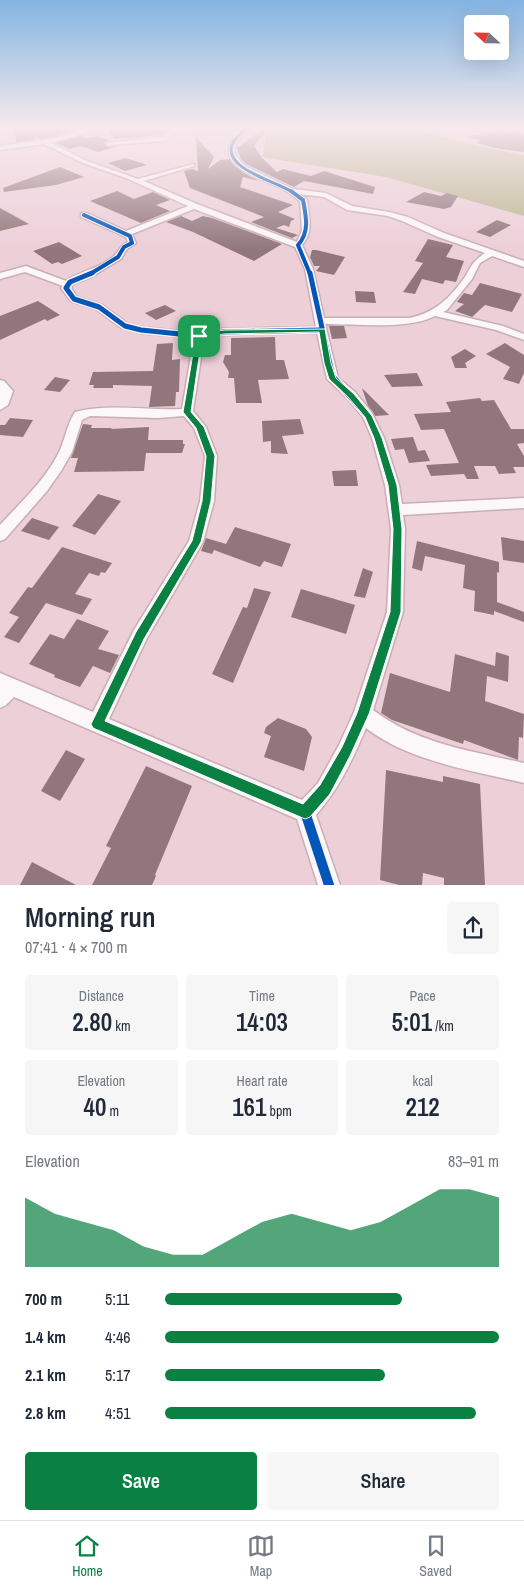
<!DOCTYPE html>
<meta charset="utf-8">
<style>
body{margin:0;font-family:"Archivo Narrow",sans-serif;background:#f6f6f7;color:#1f2937;height:100vh;display:flex;flex-direction:column;font-size:19px;white-space:nowrap}
*{box-sizing:border-box;margin:0}
p{font-size:16px;color:#747a83}
.icon{flex:none;width:28px;height:28px;fill:none;stroke:currentColor;stroke-width:2;stroke-linecap:round;stroke-linejoin:round}
.map{position:relative;height:885px;overflow:hidden}
.sheet{display:flex;flex-direction:column;background:#fff;flex:1}
.sheet>*{flex:none}
.needle{width:32px;rotate:292deg}
.tools{position:absolute;left:464px;top:15px;display:grid;gap:10px}
.tools a{display:grid;place-items:center;width:45px;height:45px;border-radius:5px;background:#fff;box-shadow:0 5px 20px #0002;font-size:25px}
.pin{position:absolute;display:grid;place-items:center;width:42px;height:42px;color:#fff;margin:-21px;border-radius:10px;box-shadow:0 2px 8px #0006}
.round{display:grid;place-items:center;flex:none;width:52px;height:52px;border-radius:5px;background:#f6f6f7}
.headline{display:flex;align-items:center;justify-content:space-between;height:85px;padding:0 25px}
h1{font-size:28px;font-weight:600;line-height:38px}
.stats{display:grid;grid-template-columns:repeat(3,1fr);gap:8px;height:85px;padding:5px 25px}
.stats div{display:grid;align-content:center;border-radius:5px;background:#f6f6f7;text-align:center}
.stats b{font-size:25px;font-weight:600}
.stats small{font-size:14px;font-weight:400}
.stats p{font-size:14px}
.chart{height:140px;padding:10px 25px}
.chart p{display:flex;justify-content:space-between}
.chart svg{width:100%;height:90px;margin-top:5px;fill:#0b8043;opacity:.7}
.primary-button{display:flex;gap:10px;margin-top:auto;padding:10px 25px}
.primary-button a{flex:1;height:58px;border-radius:5px;background:#0b8043;color:#fff;font-size:20px;font-weight:600;line-height:58px;text-align:center}
.primary-button a+a{background:#f6f6f7;color:#1f2937}
ul{padding:0 25px;list-style:none;font-size:16px}
li{display:grid;grid-template-columns:80px 60px 1fr;align-items:center;height:38px}
li i{height:12px;border-radius:6px;background:#0b8043}
.menu{display:flex;justify-content:space-around;align-items:center;height:70px;border-top:1px solid #e0e1e3;background:#fff;font-size:14px;color:#747a83}
.menu a{display:grid;justify-items:center;gap:2px}
.menu .on{color:#0b8043}
.map>svg:first-child{display:block}
</style>
<div class="map">
<svg width="524" height="885" viewBox="0 0 524 885">
<rect width="100%" height="100%" fill="#edcfd8"/>
<!-- forest -->
<path fill="#bcb693" d="M268,127C307,127 348,123 386,127C433,131 478,148 524,155V216L386,177L262,157Z"/>
<!-- building -->
<g fill="#91777c">
<path d="M22,127H70L72,130L50,137L40,139L35,137V139L16,142L15,130Z"/>
<path d="M124,127H169V128L162,135L114,139L107,129Z"/>
<path d="M264,128L267,131L254,146L262,158L277,172L283,169L311,176L324,171L375,187L373,194L304,181L294,187L246,164L241,159L237,148Z"/>
<path d="M502,130L507,133L515,131L524,135V152L500,149L476,143L481,140L464,137Z"/>
<path d="M83,135L84,138L97,136L110,141L104,142L107,147L118,146L98,152L80,146L70,149L56,143Z"/>
<path d="M196,137L214,157L208,169L220,160L230,159L242,172L259,181L243,177L240,187L293,205L278,212L295,219L291,221L289,227L284,225L276,228L298,235L292,238L251,222L264,217L190,188L184,171L192,169L198,171Z"/>
<path d="M126,158L147,165L125,171L108,163Z"/>
<path d="M60,167L84,177L56,185L4,192L3,188Z"/>
<path d="M117,191L134,199L153,192L170,200L156,205L170,211L141,223L90,201Z"/>
<path d="M424,192L441,196L447,193L458,196L451,207L444,209L406,202Z"/>
<path d="M0,208L29,224L0,231Z"/>
<path d="M181,216L192,221L203,216L212,218L282,244L254,261L193,232L166,222Z"/>
<path d="M497,220L511,225L490,237L476,232Z"/>
<path d="M428,239L453,245L446,257L464,261L456,282L445,280L443,284L422,279L415,294L403,292L423,263L415,261Z"/>
<path d="M59,242L82,256L62,264L58,262L52,264L33,251Z"/>
<path d="M312,250H316L345,257L334,275L316,271L320,266H314L310,257Z"/>
<path d="M480,283L522,294L512,312L485,305L472,317L455,311L464,304L457,302L464,293L472,295Z"/>
<path d="M355,291L374,292L376,303L356,302Z"/>
<path d="M38,301L60,315L47,321L45,319L0,340V316Z"/>
<path d="M165,305L176,311L156,320L145,313Z"/>
<path d="M329,326H344L347,338L332,339Z"/>
<path d="M275,337L276,360H284L289,379L258,380L262,403H236L234,378H228L229,372L223,362L225,355H231V338Z"/>
<path d="M173,343L172,360L180,359L179,392H176L175,406L149,407L152,386L113,385V388H93L94,385H89L93,372L153,371L157,344Z"/>
<path d="M505,343L524,355V373L519,384L503,379L510,367L486,354Z"/>
<path d="M465,349L476,356L465,363L467,368H455L451,357Z"/>
<path d="M417,373L423,386L392,387L384,375Z"/>
<path d="M55,377L70,380L60,392L44,390Z"/>
<path d="M362,388L389,415L375,416L368,406Z"/>
<path d="M480,398L482,401L494,400L511,429H524V443L517,444L524,456V467H513L516,473L499,474L495,466H474L479,479H467L464,474L431,476L426,465L459,463L444,429L421,430L414,414L451,412L446,402Z"/>
<path d="M10,418L33,420L23,437L0,435V425H5Z"/>
<path d="M300,419L304,434L282,436L288,454L271,453V441L263,442L262,421Z"/>
<path d="M83,424L92,425L91,428H112L111,429L149,427L148,440H183V444H185L182,453H146L144,471L74,472L78,458H71Z"/>
<path d="M413,437L418,451L425,450L430,461L409,463L404,449L395,450L391,439Z"/>
<path d="M356,470L358,486H334L332,471Z"/>
<path d="M98,494L121,501L95,535L72,526Z"/>
<path d="M32,518L59,527L49,540L21,531Z"/>
<path d="M235,527L291,544L282,567L264,561L260,567L214,550L212,554L201,551L206,538L226,544Z"/>
<path d="M501,537L524,541V563L503,560Z"/>
<path d="M417,541L499,562V573L497,572V602L524,612V622L494,611V615L474,611L475,591L463,588L465,565L425,556L422,571L412,568Z"/>
<path d="M62,547L112,563L105,573L101,572L99,576L89,573L75,594L92,599L82,615L46,603L19,643L4,637L19,617L9,613L28,587L32,588Z"/>
<path d="M363,568L373,572L365,598L354,596Z"/>
<path d="M254,588L271,592L233,683L212,674L243,607L247,608Z"/>
<path d="M301,589L355,605L346,634L291,617Z"/>
<path d="M77,619L109,631L98,649L119,655L110,673L93,666L80,687L54,677L55,675L29,664L50,634L64,639Z"/>
<path d="M496,652L509,656L508,682L487,676L485,701L524,714L523,738L519,737L518,760L464,740L463,744L392,720L381,713L390,673L450,692L455,654L495,666Z"/>
<path d="M278,718L306,729L312,737L304,771L264,757L271,736L264,733L266,727Z"/>
<path d="M66,750L85,759L60,801L41,791Z"/>
<path d="M146,766L192,786L155,875L156,876L152,885H92L111,848L106,846Z"/>
<path d="M386,770L443,782V776L480,784L485,885H444V878L423,873L422,885H399L380,880Z"/>
<path d="M32,862L76,885H20Z"/>
</g>
<g fill="none" stroke-linecap="round" stroke-linejoin="round">
<defs>
<g id="minor">
<path d="M0,127H20L0,131Z"/>
<path d="M72,127H77L80,130L105,127L51,143L87,161L138,179L194,164V166L144,181L197,204L297,242L302,230L300,201C295,198 292,194 287,191C268,180 207,167 237,134L185,127L240,131L245,127H250L236,142L234,153L245,166L293,189L326,193L352,206L389,212L408,217L444,233L524,261V267L492,256L480,263L472,279L447,310L443,312L503,326L524,334V340L496,330L435,316C408,330 357,324 325,324L338,378L355,392L372,413L384,438L399,485L402,504L524,498V508L403,515L405,529L403,612L373,710C418,744 471,751 524,763V783C473,771 408,761 366,728C353,759 339,789 316,815L340,885H318L297,819L14,697L6,705L0,708V673L93,712L134,630L189,541L200,501L205,456L194,428L184,416L158,418L90,416L82,420L72,452L61,471L47,491L5,539L0,541V525C20,503 43,482 57,456C65,442 66,426 75,412C109,403 147,411 182,409L194,338L141,333L122,328L96,309L71,301L61,288L63,286L25,272L0,279V273L26,266L66,281C80,271 101,268 114,256C120,250 120,246 128,242L126,237L81,217V213H87L126,231L188,206L126,178L83,163L44,144L0,150V146L50,139L73,133L74,130ZM299,194L324,197L347,210L388,216L402,221L438,237L485,253C473,261 472,265 465,277C450,298 435,313 409,318H324L313,269L302,245C314,232 309,216 307,200ZM194,209L295,247L305,269L316,327L224,329L199,333L141,327L128,324L102,305L77,297L71,288L73,284L91,277L121,259L127,249L136,243L132,234ZM317,333L327,379L347,398L363,417L372,438L385,485L391,529L387,612L354,712L339,745L318,783L302,800L109,719L146,640L203,542L214,501L217,456L206,427L193,411L204,338L224,335Z"/>
<path d="M173,127H179L165,141L108,145L105,143L163,137Z"/>
<path d="M510,127L524,129V133L511,128Z"/>
<path d="M0,380L4,381L13,391L8,405L0,410Z"/>
</g>
</defs>
<!-- minor casing -->
<use href="#minor" stroke="#c9aeb6" stroke-width="3"/>
<!-- minor -->
<use href="#minor" fill="#fcf8f9" fill-rule="evenodd"/>
<defs>
<path id="cycleway-far5" d="M248,127C243,132 235,137 232,145C223,169 278,182 292,192"/>
<g id="cycleway-far4">
<path d="M291,191L303,200C306,216 310,232 298,245L310,274"/>
<path d="M84,215L130,236L132,243L124,247L118,257L90,274"/>
</g>
<g id="cycleway-far3">
<path d="M92,273L70,282L66,288L74,299L99,307L125,326L141,330L199,336L224,332L322,330"/>
<path d="M310,273L333,378"/>
</g>
<path id="cycleway-far2" d="M332,376L368,416L378,438L392,485L395,509"/>
<path id="cycleway-far1" d="M375,675L395,612L398,529L395,508"/>
<path id="cycleway" d="M329,885L305,812C312,804 320,797 326,789C349,753 363,714 376,674"/>
</defs>
<!-- cycleway-far5 casing -->
<use href="#cycleway-far5" stroke="#fff0f4" stroke-width="4.5"/>
<!-- cycleway-far4 casing -->
<use href="#cycleway-far4" stroke="#fff0f4" stroke-width="5.5"/>
<!-- cycleway-far3 casing -->
<use href="#cycleway-far3" stroke="#fff0f4" stroke-width="8"/>
<!-- cycleway-far2 casing -->
<use href="#cycleway-far2" stroke="#fff0f4" stroke-width="9"/>
<!-- cycleway-far1 casing -->
<use href="#cycleway-far1" stroke="#fff0f4" stroke-width="11"/>
<!-- cycleway casing -->
<use href="#cycleway" stroke="#fff0f4" stroke-width="13"/>
<!-- cycleway-far5 -->
<use href="#cycleway-far5" stroke="#0057b8" stroke-width="3"/>
<!-- cycleway-far4 -->
<use href="#cycleway-far4" stroke="#0057b8" stroke-width="4"/>
<!-- cycleway-far3 -->
<use href="#cycleway-far3" stroke="#0057b8" stroke-width="5"/>
<!-- cycleway-far2 -->
<use href="#cycleway-far2" stroke="#0057b8" stroke-width="6"/>
<!-- cycleway-far1 -->
<use href="#cycleway-far1" stroke="#0057b8" stroke-width="8"/>
<!-- cycleway -->
<use href="#cycleway" stroke="#0057b8" stroke-width="10"/>
</g>
<!-- sky -->
<linearGradient id="sky" x2="0" y2="1"><stop stop-color="#83b4e1"/><stop offset="0.51" stop-color="#f7e9ed"/><stop offset="1" stop-color="#f7e9ed" stop-opacity="0"/></linearGradient>
<rect width="524" height="250" fill="url(#sky)"/>
<!-- route -->
<path fill="#0b8043" stroke="#fff" fill-rule="evenodd" d="M325,329L331,363L336,378L354,394L372,416L382,438L397,485L402,529L401,612L369,714L350,756L330,794L310,817L305,819L93,728L91,724L136,632L192,541L202,501L206,456L196,428L183,412L196,336L224,330ZM319,332L324,363L329,379L348,397L365,417L374,438L388,485L393,529L390,612L357,713L342,747L320,785L303,804L105,721L144,639L201,542L211,501L215,456L204,427L191,412L202,337L224,334Z"/>
</svg>
<div class="tools">
<a><svg class="needle" viewBox="-14 -14 28 28"><path d="M0-13l5 13h-10z" fill="#e53935"/><path d="M0 13l5-13h-10z" fill="#747a83"/></svg></a>
</div>
<div class="pin" style="left:199px;top:336px;background:#1e9e55"><svg class="icon" aria-label="arrive" viewBox="0 0 24 24"><path d="M6 21V4h12l-3 4 3 4H6"/></svg></div>
</div>
<section class="sheet">
<div class="headline"><div><h1>Morning run</h1><p>07:41 · 4 × 700 m</p></div><a class="round"><svg class="icon" aria-label="share" viewBox="0 0 24 24"><path d="M12 15V3M7 8l5-5 5 5M5 13v7h14v-7"/></svg></a></div>
<div class="stats">
<div><p>Distance</p><b>2.80<small> km</small></b></div>
<div><p>Time</p><b>14:03</b></div>
<div><p>Pace</p><b>5:01<small> /km</small></b></div>
</div>
<div class="stats">
<div><p>Elevation</p><b>40<small> m</small></b></div>
<div><p>Heart rate</p><b>161<small> bpm</small></b></div>
<div><p>kcal</p><b>212</b></div>
</div>
<div class="chart"><p><span>Elevation</span>83–91 m</p>
<svg viewBox="0 0 160 44" preserveAspectRatio="none"><path d="M0 44V10L10 18L20 22L30 26L40 34L50 38L60 38L70 30L80 22L90 18L100 22L110 26L120 22L130 14L140 6L150 6L160 10V44z"/></svg>
</div>
<ul>
<li><b>700 m</b>5:11<i style="width:71%"></i></li>
<li><b>1.4 km</b>4:46<i style="width:100%"></i></li>
<li><b>2.1 km</b>5:17<i style="width:66%"></i></li>
<li><b>2.8 km</b>4:51<i style="width:93%"></i></li>
</ul>
<div class="primary-button"><a>Save</a><a>Share</a></div>
</section>
<nav class="menu">
<a class="on"><svg class="icon" aria-label="home" viewBox="0 0 24 24"><path d="M3 11l9-7 9 7M6 9v11h12V9"/></svg>Home</a>
<a><svg class="icon" aria-label="map" viewBox="0 0 24 24"><path d="M3 6l6-2 6 2 6-2v14l-6 2-6-2-6 2zM9 4v14M15 6v14"/></svg>Map</a>
<a><svg class="icon" aria-label="saved" viewBox="0 0 24 24"><path d="M7 4h10v16l-5-4-5 4z"/></svg>Saved</a>
</nav>
